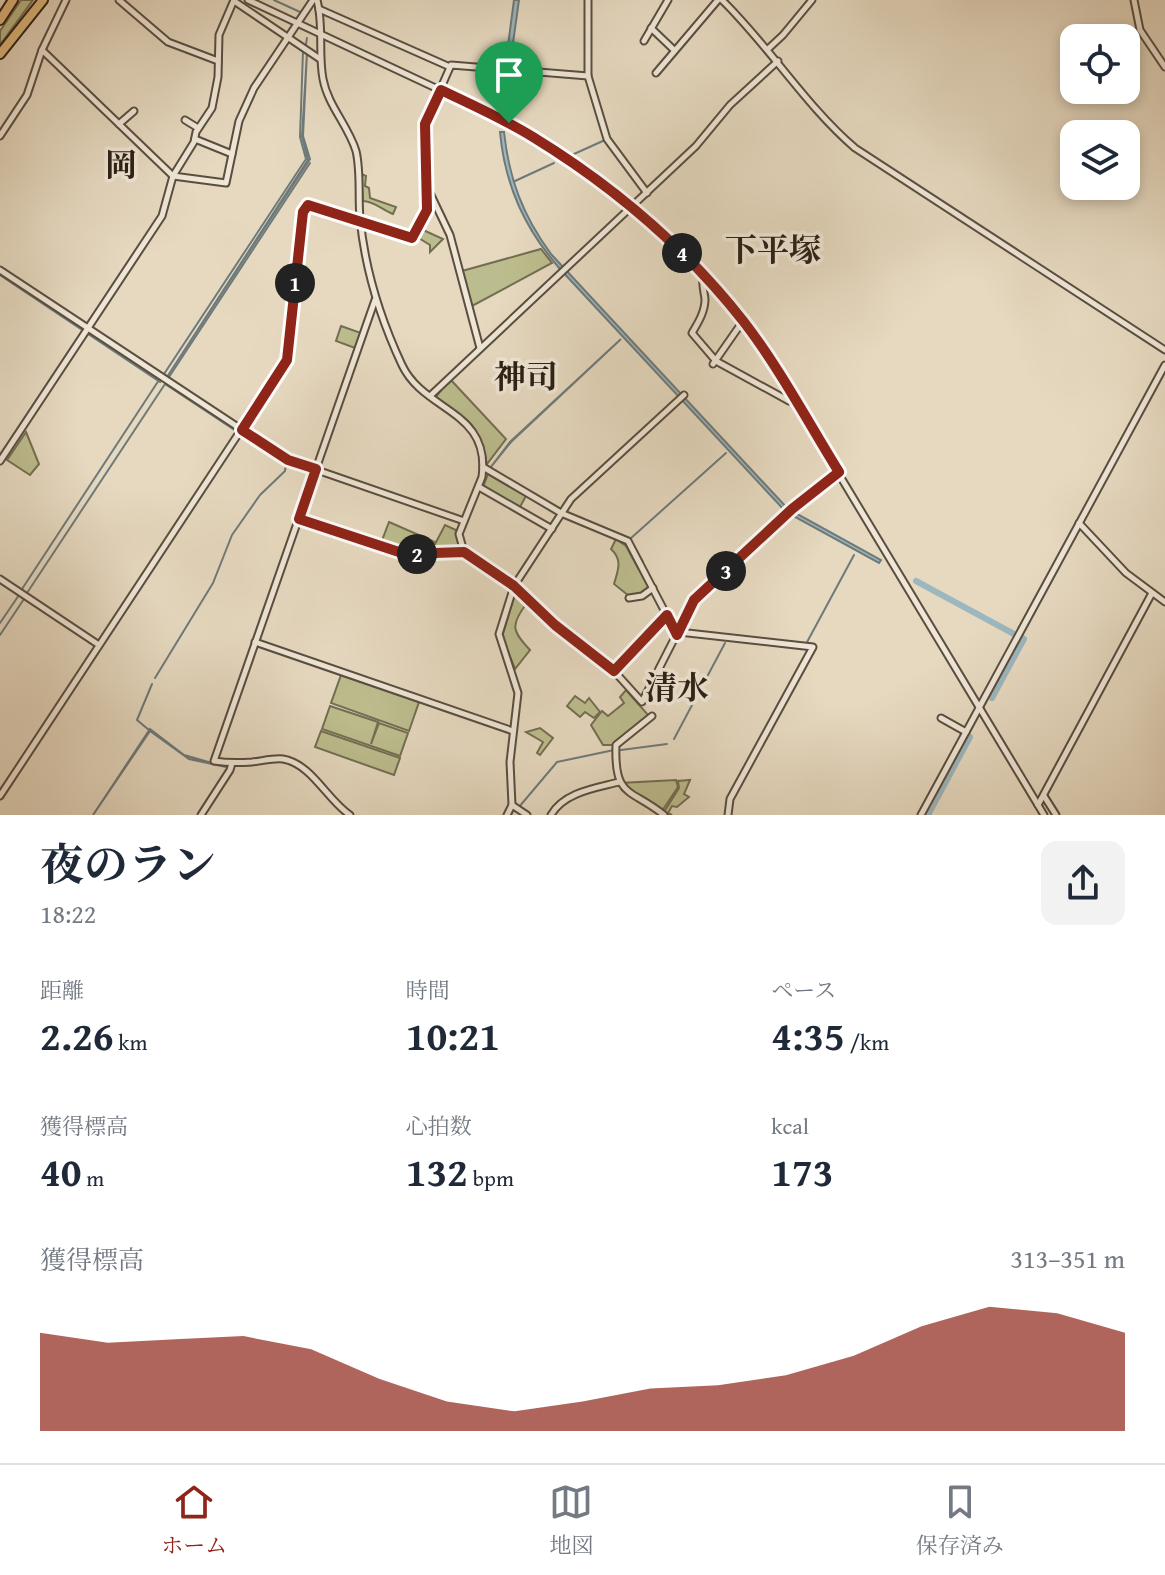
<!DOCTYPE html>
<html lang="ja">
<meta charset="utf-8">
<style>
body{margin:0;font-family:"Gentium Book Plus","Noto Serif JP",serif;background:#f2f2f3;color:#1f2937;height:100vh;display:flex;flex-direction:column;font-size:30px;white-space:nowrap}
*{box-sizing:border-box;margin:0}
p{font-size:26px;color:#747a83}
.icon{flex:none;width:44px;height:44px;fill:none;stroke:currentColor;stroke-width:2;stroke-linecap:round;stroke-linejoin:round}
.map{position:relative;height:815px;overflow:hidden}
.drawer{display:flex;flex-direction:column;background:#fff;flex:1}
.drawer>*{flex:none}
.buttons{position:absolute;left:1060px;top:24px;display:grid;gap:16px}
.buttons a{display:grid;place-items:center;width:80px;height:80px;border-radius:16px;background:#fff;box-shadow:0 4px 12px #0003;font-size:40px}
.pin{position:absolute;display:grid;place-items:center;width:68px;height:68px;color:#fff;margin:-82px -34px;border-radius:50% 50% 50% 0;rotate:-45deg;box-shadow:0 0 8px #0007}
.pin .icon{rotate:45deg}
.km{position:absolute;width:40px;height:40px;margin:-20px;border-radius:50%;background:#222;color:#fff;font-size:22px;line-height:40px;text-align:center}
.round{display:grid;place-items:center;flex:none;width:84px;height:84px;border-radius:16px;background:#f2f2f3}
.summary{display:flex;align-items:center;justify-content:space-between;height:136px;padding:0 40px}
h1{font-size:44px;font-weight:700;line-height:60px}
.metrics{display:grid;grid-template-columns:repeat(3,1fr);gap:12px;height:136px;padding:8px 40px}
.metrics div{display:grid;align-content:center}
.metrics b{font-size:40px;font-weight:700}
.metrics small{font-size:22px;font-weight:400}
.metrics p{font-size:22px}
.chart{height:224px;padding:16px 40px}
.chart p{display:flex;justify-content:space-between}
.chart svg{width:100%;height:144px;margin-top:8px;fill:#8f2418;opacity:.7}
.tabs{display:flex;justify-content:space-around;align-items:center;height:112px;border-top:2px solid #e0e1e3;background:#fff;font-size:22px;color:#747a83}
.tabs a{display:grid;justify-items:center;gap:4px}
.tabs .on{color:#8f2418}
.map>svg:first-child{display:block}
</style>
<div class="map">
<svg width="1165" height="815" viewBox="0 0 1165 815">
<rect width="100%" height="100%" fill="#e6d9c0"/>
<filter id="stains"><feTurbulence type="fractalNoise" baseFrequency=".0025" numOctaves="4"/><feColorMatrix values="0 0 0 0 .2 0 0 0 0 .09 0 0 0 0 .02 0 0 0 .5 -.17"/></filter>
<radialGradient id="worn" r=".72"><stop offset=".6" stop-color="#630" stop-opacity="0"/><stop offset="1" stop-color="#630" stop-opacity=".3"/></radialGradient>
<!-- green -->
<g fill="#bcbd8e" stroke="#736e52" stroke-width="2">
<path d="M21,0H33L0,45V31Z"/>
<path d="M361,174L366,176L365,186L369,188L370,198L396,207L393,214C382,210 374,201 363,201Z"/>
<path d="M421,229L443,239L430,252V245L417,237Z"/>
<path d="M541,249L552,263L472,306L462,271Z"/>
<path d="M341,326L361,333L355,348L336,341Z"/>
<path d="M450,379L506,439L487,464C475,417 471,425 436,397Z"/>
<path d="M26,432L39,464L30,475L7,460Z"/>
<path d="M488,474L526,496L520,507L483,487Z"/>
<path d="M389,522L435,542L434,546L445,525L458,531L459,546L433,548L432,552C412,553 399,550 381,543Z"/>
<path d="M616,539L626,546L649,588L640,594L629,596L614,584C618,570 623,560 611,549Z"/>
<path d="M515,594L527,603C510,625 512,631 530,650L515,669L502,637Z"/>
<path d="M341,675L419,702L409,731L331,703Z"/>
<path d="M626,690L649,716L617,741L615,745H603L591,725L602,711L608,716L624,703L620,697Z"/>
<path d="M575,696L585,703L589,698L600,712L594,718L585,712L580,717L567,706Z"/>
<path d="M330,706L378,722L371,744L379,723L408,733L400,756L322,729Z"/>
<path d="M540,728L553,738L540,755L537,753L543,742L526,732Z"/>
<path d="M321,731L400,758L394,775L315,747Z"/>
<path d="M676,780L678,787L662,811L630,794L621,783Z"/>
<path d="M690,780L684,794L689,797L677,807L672,806L668,813L672,815H666L664,812L679,788L678,781Z"/>
</g>
<!-- water -->
<g fill="#9cb7be" stroke="#6e7a7a" stroke-width="2">
<path d="M514,0H519L504,107L500,106Z"/>
<path d="M307,52L303,136L310,159L167,377L308,160L302,137Z"/>
<path d="M500,132H504C509,179 523,216 551,254L788,509L881,560L879,563L786,512L560,269C525,229 505,186 500,132Z"/>
<path d="M0,275L161,381L160,382Z"/>
<path d="M621,339L511,442L490,468L510,442Z"/>
<path d="M150,729L184,755L226,767L189,759L150,731L93,815Z"/>
</g>
<g fill="none" stroke-linecap="round" stroke-linejoin="round">
<!-- stream -->
<g stroke="#6e7a7a" stroke-width="2">
<path d="M274,0L300,12"/>
<path d="M306,44L307,38"/>
<path d="M574,154L605,140"/>
<path d="M515,181L554,163"/>
<path d="M164,374L306,159L300,137L303,51"/>
<path d="M169,377L310,163"/>
<path d="M643,562L630,539L726,453"/>
<path d="M22,589L159,380"/>
<path d="M27,593L165,384L236,431"/>
<path d="M0,623L19,595"/>
<path d="M0,635L24,599"/>
<path d="M806,644L854,555"/>
<path d="M155,678L213,583L232,535L260,495L285,471L286,464L242,435"/>
<path d="M149,730L137,720L152,684"/>
<path d="M674,739L725,643"/>
<path d="M621,750L667,744"/>
<path d="M519,807L557,762L614,750"/>
<path d="M511,815L513,811"/>
</g>
<!-- canal -->
<g stroke="#9cb7be" stroke-width="6">
<path d="M916,581L1014,634"/>
<path d="M992,698L1024,639L1021,637"/>
<path d="M928,815L970,737"/>
</g>
<defs>
<g id="minor">
<path d="M119,0L168,42L218,61"/>
<path d="M248,0C307,28 366,55 425,83C461,100 500,116 534,138C627,195 706,269 769,358L1044,815"/>
<path d="M317,0C324,26 318,53 323,79C328,106 348,125 356,151C361,172 358,197 360,218C365,270 380,318 402,365C424,412 491,410 482,477L459,534L464,552L514,586L555,625L614,671L642,702L694,600L792,509L839,472"/>
<path d="M588,0V76L607,139L647,193"/>
<path d="M722,0C770,47 805,105 855,148L1165,350"/>
<path d="M1134,0L1140,30L1165,67"/>
<path d="M234,1L320,59"/>
<path d="M319,9L450,67"/>
<path d="M651,28L674,50"/>
<path d="M644,41L668,0"/>
<path d="M768,49L783,35L812,0"/>
<path d="M42,50L173,176L226,183L239,121L254,88L313,0"/>
<path d="M656,73L718,0"/>
<path d="M185,120L198,128"/>
<path d="M119,124L134,111"/>
<path d="M0,136L27,95L42,50L66,0"/>
<path d="M195,139L232,154"/>
<path d="M430,193L450,235L480,348"/>
<path d="M0,270L288,460L464,521"/>
<path d="M703,278C702,286 704,291 705,299C705,312 698,323 692,333L716,361L789,401"/>
<path d="M713,364L743,321"/>
<path d="M430,396L696,146L730,105L778,61"/>
<path d="M0,461L162,216L173,176L194,142L196,132L212,108L218,77L219,35L234,0"/>
<path d="M483,467L561,513L628,541L677,635"/>
<path d="M479,487L552,529"/>
<path d="M299,519L405,554L464,552"/>
<path d="M1079,523L1126,573L1165,602"/>
<path d="M0,579L99,645"/>
<path d="M629,598L642,596L653,588"/>
<path d="M679,632L813,647L730,799L728,815"/>
<path d="M255,642L513,731"/>
<path d="M614,671L667,615"/>
<path d="M652,716L616,745C614,799 631,788 664,815"/>
<path d="M941,718L966,732"/>
<path d="M0,796L287,360L300,228L308,205L412,238L427,210L425,124L451,65L588,76"/>
<path d="M1044,796L1056,815"/>
<path d="M512,805L527,815"/>
<path d="M1038,805L1152,593"/>
<path d="M201,815L230,770L232,763"/>
<path d="M350,815C327,800 312,764 283,759C273,758 262,761 252,762C239,763 227,763 214,761L375,300"/>
<path d="M507,815L512,805L510,762L518,693L499,634L514,586L571,499L684,395"/>
<path d="M551,815C564,792 596,788 619,782"/>
<path d="M921,815L1165,365"/>
</g>
<g id="highway">
<path d="M0,20L13,0"/>
<path d="M0,54L43,0"/>
</g>
</defs>
<!-- minor casing -->
<use href="#minor" stroke="#594e40" stroke-width="9"/>
<!-- highway casing -->
<use href="#highway" stroke="#2a1f15" stroke-width="12"/>
<!-- minor -->
<use href="#minor" stroke="#efe6d6" stroke-width="5"/>
<!-- highway -->
<use href="#highway" stroke="#e3bc80" stroke-width="8"/>
</g>
<g fill="none" stroke-linecap="round" stroke-linejoin="round">
<defs>
<path id="route" d="M441,90C472,105 504,119 533,137C613,186 686,248 744,322C780,369 808,422 839,472L792,509L694,600L677,635L667,615L614,671L555,625L514,586L464,552L405,554L299,519L316,469L288,460L242,430L287,360L303,212L308,205L412,238L427,210L425,124Z"/>
</defs>
<!-- route casing -->
<use href="#route" stroke="#fff" stroke-width="16"/>
<!-- route -->
<use href="#route" stroke="#8f2418" stroke-width="10"/>
</g>
<g text-anchor="middle" stroke-width="7" stroke-linejoin="round" paint-order="stroke">
<!-- neighbourhood labels -->
<g font-size="32" font-weight="bold" fill="#2a1f15" stroke="#efe6d6">
<text x="121" y="176">岡</text>
<text x="773" y="261">下平塚</text>
<text x="526" y="388">神司</text>
<text x="677" y="699">清水</text>
</g>
</g>
<rect width="100%" height="100%" filter="url(#stains)"/>
<rect width="100%" height="100%" fill="url(#worn)"/>
</svg>
<div class="buttons">
<a><svg class="icon" aria-label="locate" viewBox="0 0 24 24"><circle cx="12" cy="12" r="6"/><path d="M12 2v4M12 18v4M2 12h4M18 12h4"/></svg></a>
<a><svg class="icon" aria-label="layers" viewBox="0 0 24 24"><path d="M12 4l9 5-9 5-9-5zM3 14l9 5 9-5"/></svg></a>
</div>
<div class="pin" style="left:509px;top:123px;background:#1e9e55"><svg class="icon" aria-label="arrive" viewBox="0 0 24 24"><path d="M6 21V4h12l-3 4 3 4H6"/></svg></div>
<b class="km" style="left:295px;top:283px">1</b>
<b class="km" style="left:417px;top:554px">2</b>
<b class="km" style="left:726px;top:571px">3</b>
<b class="km" style="left:682px;top:253px">4</b>
</div>
<section class="drawer">
<div class="summary"><div><h1>夜のラン</h1><p>18:22</p></div><a class="round"><svg class="icon" aria-label="share" viewBox="0 0 24 24"><path d="M12 15V3M7 8l5-5 5 5M5 13v7h14v-7"/></svg></a></div>
<div class="metrics">
<div><p>距離</p><b>2.26<small> km</small></b></div>
<div><p>時間</p><b>10:21</b></div>
<div><p>ペース</p><b>4:35<small> /km</small></b></div>
</div>
<div class="metrics">
<div><p>獲得標高</p><b>40<small> m</small></b></div>
<div><p>心拍数</p><b>132<small> bpm</small></b></div>
<div><p>kcal</p><b>173</b></div>
</div>
<div class="chart"><p><span>獲得標高</span>313–351 m</p>
<svg viewBox="0 0 160 44" preserveAspectRatio="none"><path d="M0 44V14L10 17L20 16L30 15L40 19L50 28L60 35L70 38L80 35L90 31L100 30L110 27L120 21L130 12L140 6L150 8L160 14V44z"/></svg>
</div>
</section>
<nav class="tabs">
<a class="on"><svg class="icon" aria-label="home" viewBox="0 0 24 24"><path d="M3 11l9-7 9 7M6 9v11h12V9"/></svg>ホーム</a>
<a><svg class="icon" aria-label="map" viewBox="0 0 24 24"><path d="M3 6l6-2 6 2 6-2v14l-6 2-6-2-6 2zM9 4v14M15 6v14"/></svg>地図</a>
<a><svg class="icon" aria-label="saved" viewBox="0 0 24 24"><path d="M7 4h10v16l-5-4-5 4z"/></svg>保存済み</a>
</nav>
